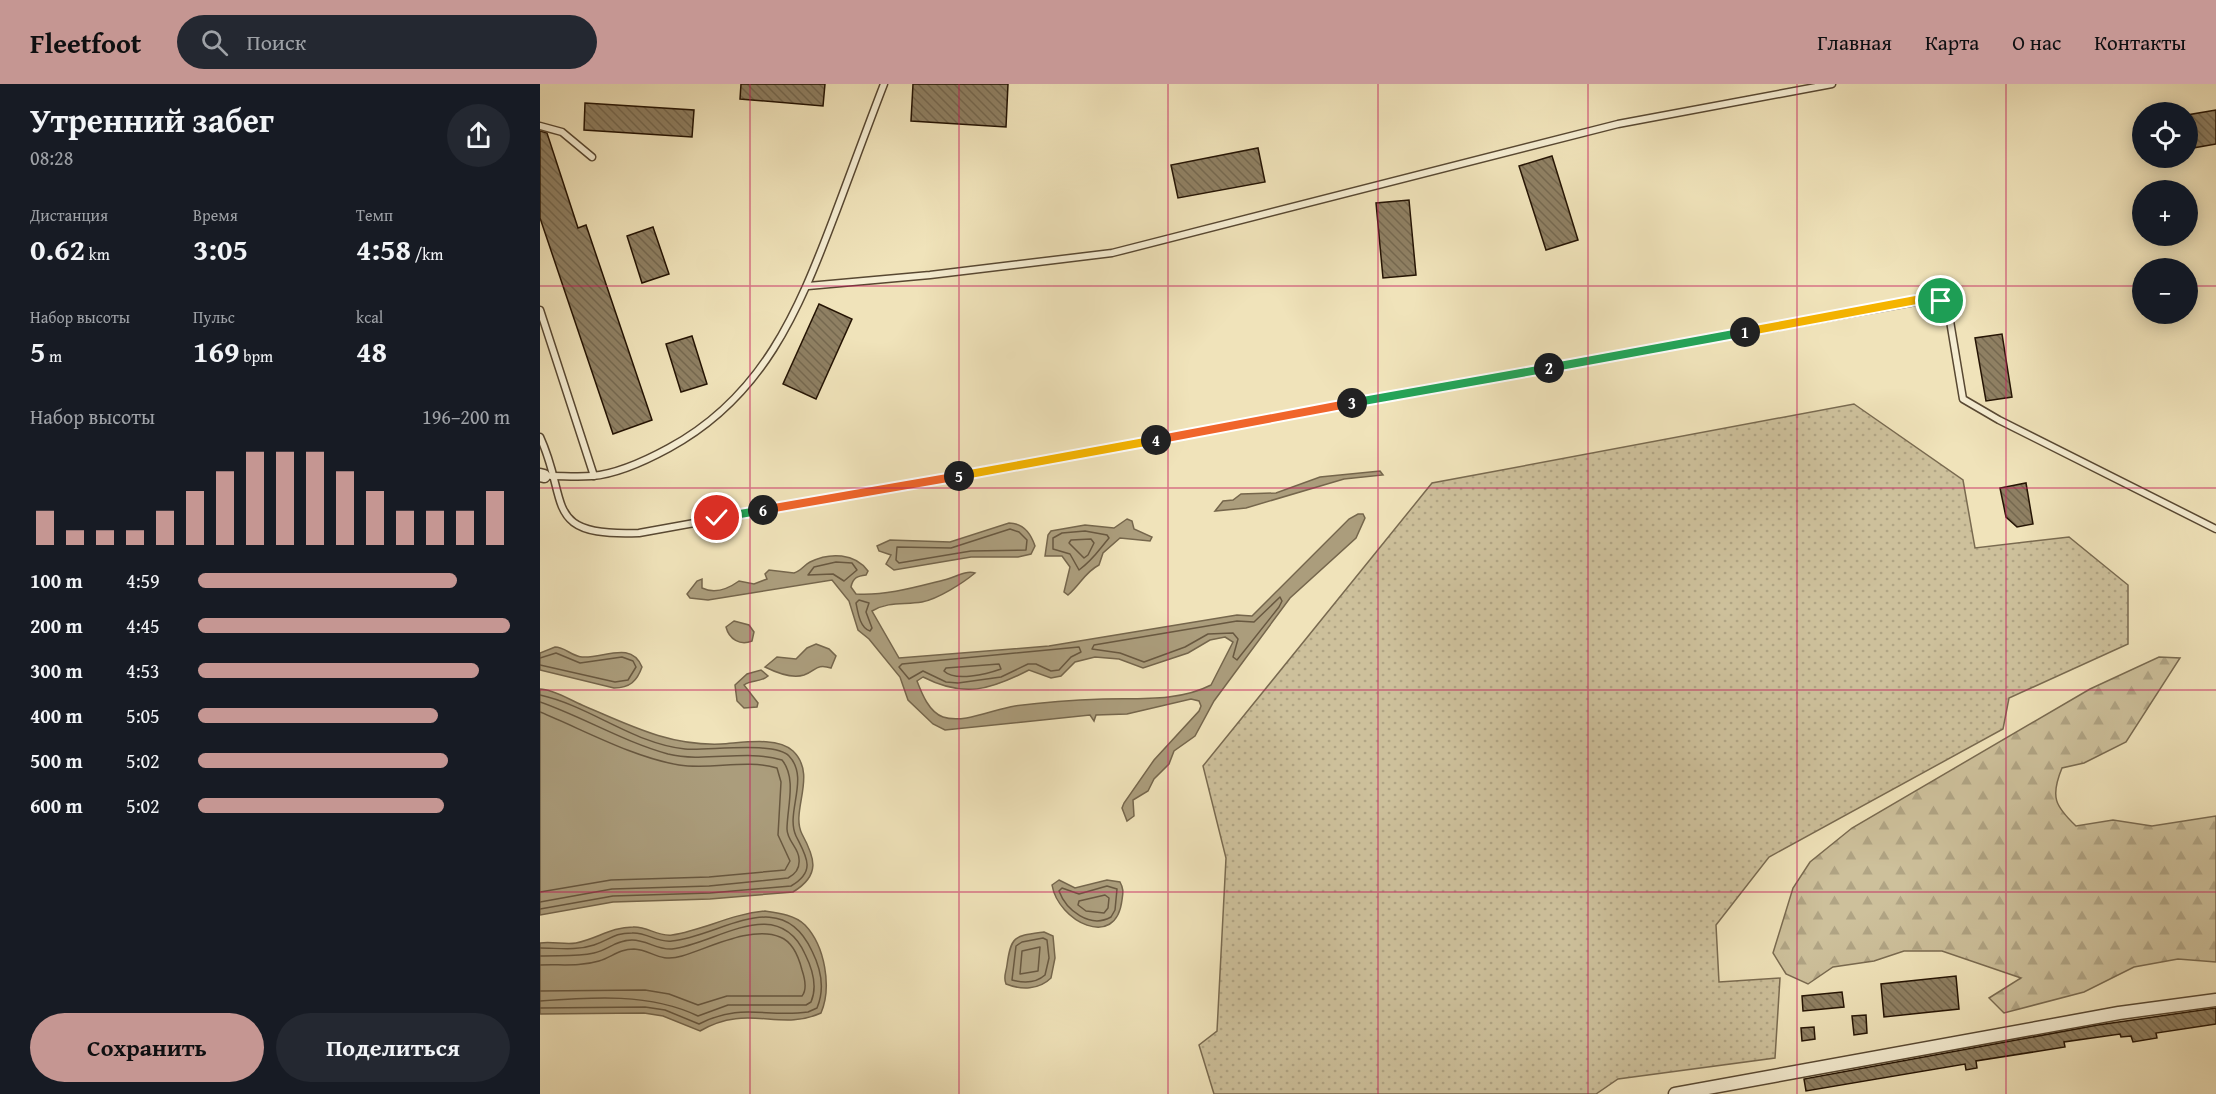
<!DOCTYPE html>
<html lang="ru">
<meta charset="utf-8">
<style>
body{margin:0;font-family:"Gentium Book Plus",serif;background:#242831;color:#f1f3f6;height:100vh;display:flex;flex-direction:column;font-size:22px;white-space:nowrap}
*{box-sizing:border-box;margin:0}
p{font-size:20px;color:#9ea1a6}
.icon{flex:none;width:33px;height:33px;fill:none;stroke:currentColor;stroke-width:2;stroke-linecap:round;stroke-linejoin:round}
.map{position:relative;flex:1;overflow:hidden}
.panel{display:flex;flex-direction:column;background:#171b24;width:540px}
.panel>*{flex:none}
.controls{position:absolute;left:1592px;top:18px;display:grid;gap:12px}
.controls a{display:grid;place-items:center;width:66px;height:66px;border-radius:50%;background:#171b24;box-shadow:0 3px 15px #0003;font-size:30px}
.pin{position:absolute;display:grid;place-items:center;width:51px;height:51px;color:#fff;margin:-26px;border:3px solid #fff;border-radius:50%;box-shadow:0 2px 6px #0007}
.km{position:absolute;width:30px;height:30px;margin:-15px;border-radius:50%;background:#222;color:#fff;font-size:16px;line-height:30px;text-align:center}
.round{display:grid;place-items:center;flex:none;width:63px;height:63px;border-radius:32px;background:#242831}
.summary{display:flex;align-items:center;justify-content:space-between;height:102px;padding:0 30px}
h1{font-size:33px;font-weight:600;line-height:45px}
.stats{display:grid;grid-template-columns:repeat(3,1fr);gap:9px;height:102px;padding:6px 30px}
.stats div{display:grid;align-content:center}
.stats b{font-size:30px;font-weight:600}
.stats small{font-size:16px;font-weight:400}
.stats p{font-size:16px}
.chart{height:168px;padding:12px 30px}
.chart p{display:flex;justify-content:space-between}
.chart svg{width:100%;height:108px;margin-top:6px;stroke:#c59692;stroke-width:6}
.cta{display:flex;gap:12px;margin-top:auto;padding:12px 30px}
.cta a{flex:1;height:69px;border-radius:36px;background:#c59692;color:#111;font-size:24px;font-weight:600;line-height:69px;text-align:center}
.cta a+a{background:#242831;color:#f1f3f6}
ul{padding:0 30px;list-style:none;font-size:20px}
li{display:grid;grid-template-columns:96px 72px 1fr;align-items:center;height:45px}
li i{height:15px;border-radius:8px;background:#c59692}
header{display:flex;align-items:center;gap:36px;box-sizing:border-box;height:84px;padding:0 30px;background:#c59692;color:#111}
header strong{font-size:28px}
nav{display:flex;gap:33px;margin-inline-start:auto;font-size:21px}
.search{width:420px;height:54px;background:#242831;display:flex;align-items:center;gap:15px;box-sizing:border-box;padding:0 21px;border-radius:33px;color:#9ea1a6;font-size:22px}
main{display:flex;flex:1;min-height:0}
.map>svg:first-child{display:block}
</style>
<header>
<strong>Fleetfoot</strong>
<div class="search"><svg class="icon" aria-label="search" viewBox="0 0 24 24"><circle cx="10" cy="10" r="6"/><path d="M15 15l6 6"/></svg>Поиск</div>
<nav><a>Главная</a><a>Карта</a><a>О нас</a><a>Контакты</a></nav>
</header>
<main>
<section class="panel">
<div class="summary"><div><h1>Утренний забег</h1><p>08:28</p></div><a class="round"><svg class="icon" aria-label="share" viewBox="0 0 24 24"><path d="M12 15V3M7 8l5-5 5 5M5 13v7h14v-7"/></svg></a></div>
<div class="stats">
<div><p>Дистанция</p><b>0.62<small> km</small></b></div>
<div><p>Время</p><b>3:05</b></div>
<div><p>Темп</p><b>4:58<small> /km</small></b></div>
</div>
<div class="stats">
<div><p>Набор высоты</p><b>5<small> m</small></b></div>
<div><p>Пульс</p><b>169<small> bpm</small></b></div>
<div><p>kcal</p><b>48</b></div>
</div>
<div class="chart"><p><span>Набор высоты</span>196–200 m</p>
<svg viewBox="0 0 160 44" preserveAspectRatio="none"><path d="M5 44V30M15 44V38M25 44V38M35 44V38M45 44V30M55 44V22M65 44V14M75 44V6M85 44V6M95 44V6M105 44V14M115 44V22M125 44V30M135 44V30M145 44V30M155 44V22"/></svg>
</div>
<ul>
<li><b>100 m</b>4:59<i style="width:83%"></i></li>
<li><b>200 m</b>4:45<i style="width:100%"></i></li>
<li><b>300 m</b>4:53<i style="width:90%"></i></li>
<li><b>400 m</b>5:05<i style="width:77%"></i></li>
<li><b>500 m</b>5:02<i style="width:80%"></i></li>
<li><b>600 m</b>5:02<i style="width:79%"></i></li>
</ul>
<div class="cta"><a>Сохранить</a><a>Поделиться</a></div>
</section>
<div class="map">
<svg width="1676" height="1010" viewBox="0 0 1676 1010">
<defs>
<pattern id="green-dots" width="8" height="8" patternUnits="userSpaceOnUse" patternTransform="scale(1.5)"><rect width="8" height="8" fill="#cdc09b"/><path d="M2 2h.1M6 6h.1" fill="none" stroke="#b0a484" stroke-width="1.8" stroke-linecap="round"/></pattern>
<pattern id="forest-firs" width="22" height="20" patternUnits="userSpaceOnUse" patternTransform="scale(1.5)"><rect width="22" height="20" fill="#cdc09b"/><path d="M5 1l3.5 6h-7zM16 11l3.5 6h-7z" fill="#b0a484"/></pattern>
<pattern id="building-back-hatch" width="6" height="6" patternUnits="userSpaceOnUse" patternTransform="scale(1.5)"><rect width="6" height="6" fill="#8f8063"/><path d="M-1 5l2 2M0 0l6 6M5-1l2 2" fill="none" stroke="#75684f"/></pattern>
</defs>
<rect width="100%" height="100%" fill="#f0e3ba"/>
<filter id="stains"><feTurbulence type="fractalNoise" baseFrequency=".00333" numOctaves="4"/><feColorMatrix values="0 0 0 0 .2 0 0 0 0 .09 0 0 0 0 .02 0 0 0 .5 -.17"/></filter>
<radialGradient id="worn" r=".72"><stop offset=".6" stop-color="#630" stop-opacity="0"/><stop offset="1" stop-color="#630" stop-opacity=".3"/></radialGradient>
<!-- green -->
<path fill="url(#green-dots)" stroke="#796a50" stroke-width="1.5" d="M1314,320L1423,396L1435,464L1529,453L1588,501V560L1469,614L1463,645L1229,773L1176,841L1179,898L1240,894L1235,974L1078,995L1056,1010H674L659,961L677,947L686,774L663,682L892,399Z"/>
<!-- forest -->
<path fill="url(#forest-firs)" stroke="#796a50" stroke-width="1.5" d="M1619,573L1640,574L1586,658L1544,679L1522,684C1510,713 1515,722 1536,742L1573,736L1612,742L1676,732V878L1638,875L1594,883L1544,908L1464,929L1449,914L1481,894L1402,867H1364L1334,877L1293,883L1268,900L1246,890L1233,869L1253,804L1270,778L1312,744L1550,605Z"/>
<!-- water -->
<g fill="#ab9d7c" stroke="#75664c" stroke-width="1.5" fill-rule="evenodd">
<path d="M840,387L843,391L804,395L706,424L675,427L683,417L693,416L701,410L736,409L780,393Z"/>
<path d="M818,430H823L825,434L816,454L750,514L674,617L655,652L634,667L629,680L614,695L608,707L593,716L594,732L587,737L582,724L584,719L614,676L659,627L661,622L659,617L651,615L587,630L556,631L554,637L550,631L405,646L393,640L368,616L360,593L329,555L318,546L309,517L292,496L168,516L150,514L147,510L157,497L162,495V504C175,510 188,505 199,497L214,500L227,495L225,490L229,486L254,489C261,487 264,481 270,478C290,468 315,469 328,487L326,491C318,492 313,493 311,503L316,510C345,512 376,503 404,496C414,494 425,486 435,489C423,499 398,515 382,518C364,521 349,517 332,527L359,574L509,562L697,531L712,532L809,435ZM685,553L693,558L671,601C638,618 598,614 563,615C533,616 505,618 475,622C454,625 424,640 403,633C389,628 382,610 377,597L383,593C424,614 450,606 489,586L511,594L521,592L535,578L555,573L579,575L603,584L648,569L670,556Z"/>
<path d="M587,435L592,437L594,445L612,453L610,457L580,454L563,469L559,481C545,488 540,501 528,511L524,508L530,483L522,472H505L508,451L511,447L545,441L574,444Z"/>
<path d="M469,439C483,439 491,450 495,462L491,470L478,473H431L354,486L346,480L351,471L339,467L337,462L350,456L410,458Z"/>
<path d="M194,537L209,541L214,548L212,557C200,562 189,555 186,543Z"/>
<path d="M276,560L289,565L296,572L291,584C276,579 276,587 264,591C251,595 235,588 225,583L237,573L256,575L267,564Z"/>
<path d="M15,563C25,563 31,572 42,573C63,575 91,556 102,583C97,597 90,604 74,604L0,586V569Z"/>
<path d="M221,586L228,592C220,599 212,595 204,601L218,619L217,623L204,624L197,617L195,601L207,590Z"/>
<path d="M0,605C13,605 30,616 42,621C89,641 129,662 181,660C201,659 237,652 253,667C278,691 250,727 262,750C275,774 281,791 253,808L170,815L73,818L0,831Z"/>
<path d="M519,796L535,804L567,796L580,798C584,805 583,809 582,816C576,867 518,837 512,801Z"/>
<path d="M225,827C239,829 255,831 265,841C285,862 292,903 281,929C240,948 207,919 160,947L123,932L104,929L0,930V859C12,857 25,861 36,859C57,855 71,843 93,843C107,842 118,853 132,851C164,846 191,830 225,827Z"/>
<path d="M504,848L513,852L515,874L511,894C499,906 481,906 466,900C463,893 466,889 467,881C471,851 475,852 504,848Z"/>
</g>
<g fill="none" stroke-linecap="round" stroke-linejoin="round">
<!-- shore -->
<g stroke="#685840" stroke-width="1.5">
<path d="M470,445L479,448L487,456L486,466L431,467L359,479L356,476L357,463L411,464Z"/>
<path d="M545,447L567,451L569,454C558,467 553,476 539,486L530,470L513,465V454L522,449Z"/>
<path d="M551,455L554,459L548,471L544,474L529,459L531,456Z"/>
<path d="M296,478L312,479L317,486L304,497L293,490L268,491L274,483Z"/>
<path d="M740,513L742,517L739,523L697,576L693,573L698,555L693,549L668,550L645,563L604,578L580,569L552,565L554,561L697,537L714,538Z"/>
<path d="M319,516L329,519L326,528L332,544L330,547C320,544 318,529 316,519Z"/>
<path d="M539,563L541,568L531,573L519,586L511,587L496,580H488L461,593L418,599L406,598L383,587L369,595L359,583L362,580Z"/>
<path d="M0,574L16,569L40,579L82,573L93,577L96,583L88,596L75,598L0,581"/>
<path d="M459,580L461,585C447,590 415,598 404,587L406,584Z"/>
<path d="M0,611C50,622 94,660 145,665C167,667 235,657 249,672C270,694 245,729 256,752C266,772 277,787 251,802L170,809L73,812L0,825"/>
<path d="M0,618C43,633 84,658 128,670C165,679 206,665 242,676C257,694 247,724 247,745C247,757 259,764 259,775C260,784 256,790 248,794L169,802L72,805L0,818"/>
<path d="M0,628C44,646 92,673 139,681C171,686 206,675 237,684L241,698L238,751L250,777L245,786L169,793L71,796L0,808"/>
<path d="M567,802L577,805L575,826L571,833C550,845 526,826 519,807L522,804L539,810Z"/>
<path d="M565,811L569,814L568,824L564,829L546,827L538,821L539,817Z"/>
<path d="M503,854L507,856L509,874L505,891C496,899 483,899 472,896L476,862L482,858Z"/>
<path d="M500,863L498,887L480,890L482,867Z"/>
<path d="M0,864C18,864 36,867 54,861C70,856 73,849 92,849C107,848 117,859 132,857C181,852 241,800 272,867C281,885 285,905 277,924L268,928C225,934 202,918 159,940L125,926L105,923L0,924"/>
<path d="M0,872C19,871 36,873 54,869C68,866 76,856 92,856C107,856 117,866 132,865C176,860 237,809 265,870C272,884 278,902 271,918L266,921H188L158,932C110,909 53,913 0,917"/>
<path d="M0,881C20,880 39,883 59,877C72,873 79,865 94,865C112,866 119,879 142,872C169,864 213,841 240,853C253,858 259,874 262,886C265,895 267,906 262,912H187L158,921L129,910L105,906L0,907"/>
</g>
</g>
<!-- building -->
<g fill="url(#building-back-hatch)" stroke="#251404" stroke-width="1.5">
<path d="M201,0H285L283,22L200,15Z"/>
<path d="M373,0H468L466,43L371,37Z"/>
<path d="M45,19L154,26L152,53L44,46Z"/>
<path d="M1676,26V60L1647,65V31Z"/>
<path d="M0,47L7,49L38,144L46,141L112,336L73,350L0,134Z"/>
<path d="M718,64L725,98L638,114L631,81Z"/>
<path d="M1012,72L1038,156L1006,166L979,82Z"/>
<path d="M869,116L876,191L843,194L836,119Z"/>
<path d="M113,143L129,190L102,199L87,152Z"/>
<path d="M279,220L312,235L276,315L243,300Z"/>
<path d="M1462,250L1472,313L1446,317L1435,254Z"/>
<path d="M152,252L167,300L141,308L126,260Z"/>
<path d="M1486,399L1493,440L1477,443L1466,433L1460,404Z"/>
<path d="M1416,892L1419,925L1344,933L1341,900Z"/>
<path d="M1302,908L1304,923L1263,927L1262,912Z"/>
<path d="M1676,924V940L1616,949L1617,954L1593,958L1591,952L1581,953L1580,950L1524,958L1525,963L1436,977L1437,984L1426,986L1425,980L1266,1007L1264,995L1558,941Z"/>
<path d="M1326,931L1327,949L1314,951L1312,932Z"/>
<path d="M1274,943L1275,955L1262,957L1261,944Z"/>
</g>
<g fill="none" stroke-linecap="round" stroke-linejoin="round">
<defs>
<g id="service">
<path d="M0,42L22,48L52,73"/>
<path d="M268,202L390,191L572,169L1078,40L1292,0"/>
<path d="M0,226L54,392"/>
<path d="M0,353C30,418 1,453 99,449L1391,215L1402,217L1408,225L1423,315L1459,336L1676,445"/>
<path d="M11,392C24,392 38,393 52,392C77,390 107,376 129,364C223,313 258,228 294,133C311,88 327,44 344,0"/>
</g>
<g id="minor">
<path d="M0,391L4,392"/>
<path d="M1135,1010L1579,929L1676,916"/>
</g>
</defs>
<!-- service casing -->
<use href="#service" stroke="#584832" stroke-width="9"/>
<!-- minor casing -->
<use href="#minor" stroke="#584832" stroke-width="15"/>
<!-- service -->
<use href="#service" stroke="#f5edd2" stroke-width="6"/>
<!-- minor -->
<use href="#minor" stroke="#f5edd2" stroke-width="12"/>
</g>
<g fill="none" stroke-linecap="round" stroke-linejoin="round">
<defs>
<path id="split-1" d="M1205,248L1376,216L1401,217"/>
<path id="split-2" d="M1009,284L1205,248"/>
<path id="split-3" d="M812,319L1009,284"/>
<path id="split-4" d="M616,356L812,319"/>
<path id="split-5" d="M419,392L616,356"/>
<path id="split-6" d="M223,426L419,392"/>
<path id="split-7" d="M177,434L223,426"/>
</defs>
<!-- split-1 casing -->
<use href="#split-1" stroke="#fff" stroke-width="12"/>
<!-- split-2 casing -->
<use href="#split-2" stroke="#fff" stroke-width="12"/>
<!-- split-3 casing -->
<use href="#split-3" stroke="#fff" stroke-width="12"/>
<!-- split-4 casing -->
<use href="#split-4" stroke="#fff" stroke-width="12"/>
<!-- split-5 casing -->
<use href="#split-5" stroke="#fff" stroke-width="12"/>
<!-- split-6 casing -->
<use href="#split-6" stroke="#fff" stroke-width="12"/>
<!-- split-7 casing -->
<use href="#split-7" stroke="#fff" stroke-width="12"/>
<!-- split-1 -->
<use href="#split-1" stroke="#f5b400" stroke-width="8"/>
<!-- split-2 -->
<use href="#split-2" stroke="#22a559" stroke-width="8"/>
<!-- split-3 -->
<use href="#split-3" stroke="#22a559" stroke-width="8"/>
<!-- split-4 -->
<use href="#split-4" stroke="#f0652b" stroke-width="8"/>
<!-- split-5 -->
<use href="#split-5" stroke="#f5b400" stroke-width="8"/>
<!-- split-6 -->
<use href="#split-6" stroke="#f0652b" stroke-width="8"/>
<!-- split-7 -->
<use href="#split-7" stroke="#22a559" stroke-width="8"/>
</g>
<!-- grid -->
<path fill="none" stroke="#c2185b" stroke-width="1.5" stroke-opacity="0.55" d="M210,0V1010M419,0V1010M628,0V1010M838,0V1010M1048,0V1010M1257,0V1010M1466,0V1010M0,202H1602M1647,202H1676M0,404H1676M0,606H1676M0,808H1676"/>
<rect width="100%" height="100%" filter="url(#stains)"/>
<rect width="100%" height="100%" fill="url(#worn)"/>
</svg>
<div class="controls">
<a><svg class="icon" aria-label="locate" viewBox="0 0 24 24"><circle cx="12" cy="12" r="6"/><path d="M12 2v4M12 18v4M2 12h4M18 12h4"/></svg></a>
<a>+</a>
<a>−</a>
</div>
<div class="pin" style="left:1401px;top:217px;background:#1e9e55"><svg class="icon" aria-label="arrive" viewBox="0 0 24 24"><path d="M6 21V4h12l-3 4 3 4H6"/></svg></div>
<div class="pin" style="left:177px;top:434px;background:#d93025"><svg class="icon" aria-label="check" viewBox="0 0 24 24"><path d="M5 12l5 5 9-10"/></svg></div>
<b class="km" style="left:1205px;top:248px">1</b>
<b class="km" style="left:1009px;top:284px">2</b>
<b class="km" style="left:812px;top:319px">3</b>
<b class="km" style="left:616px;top:356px">4</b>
<b class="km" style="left:419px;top:392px">5</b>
<b class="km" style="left:223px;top:426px">6</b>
</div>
</main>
